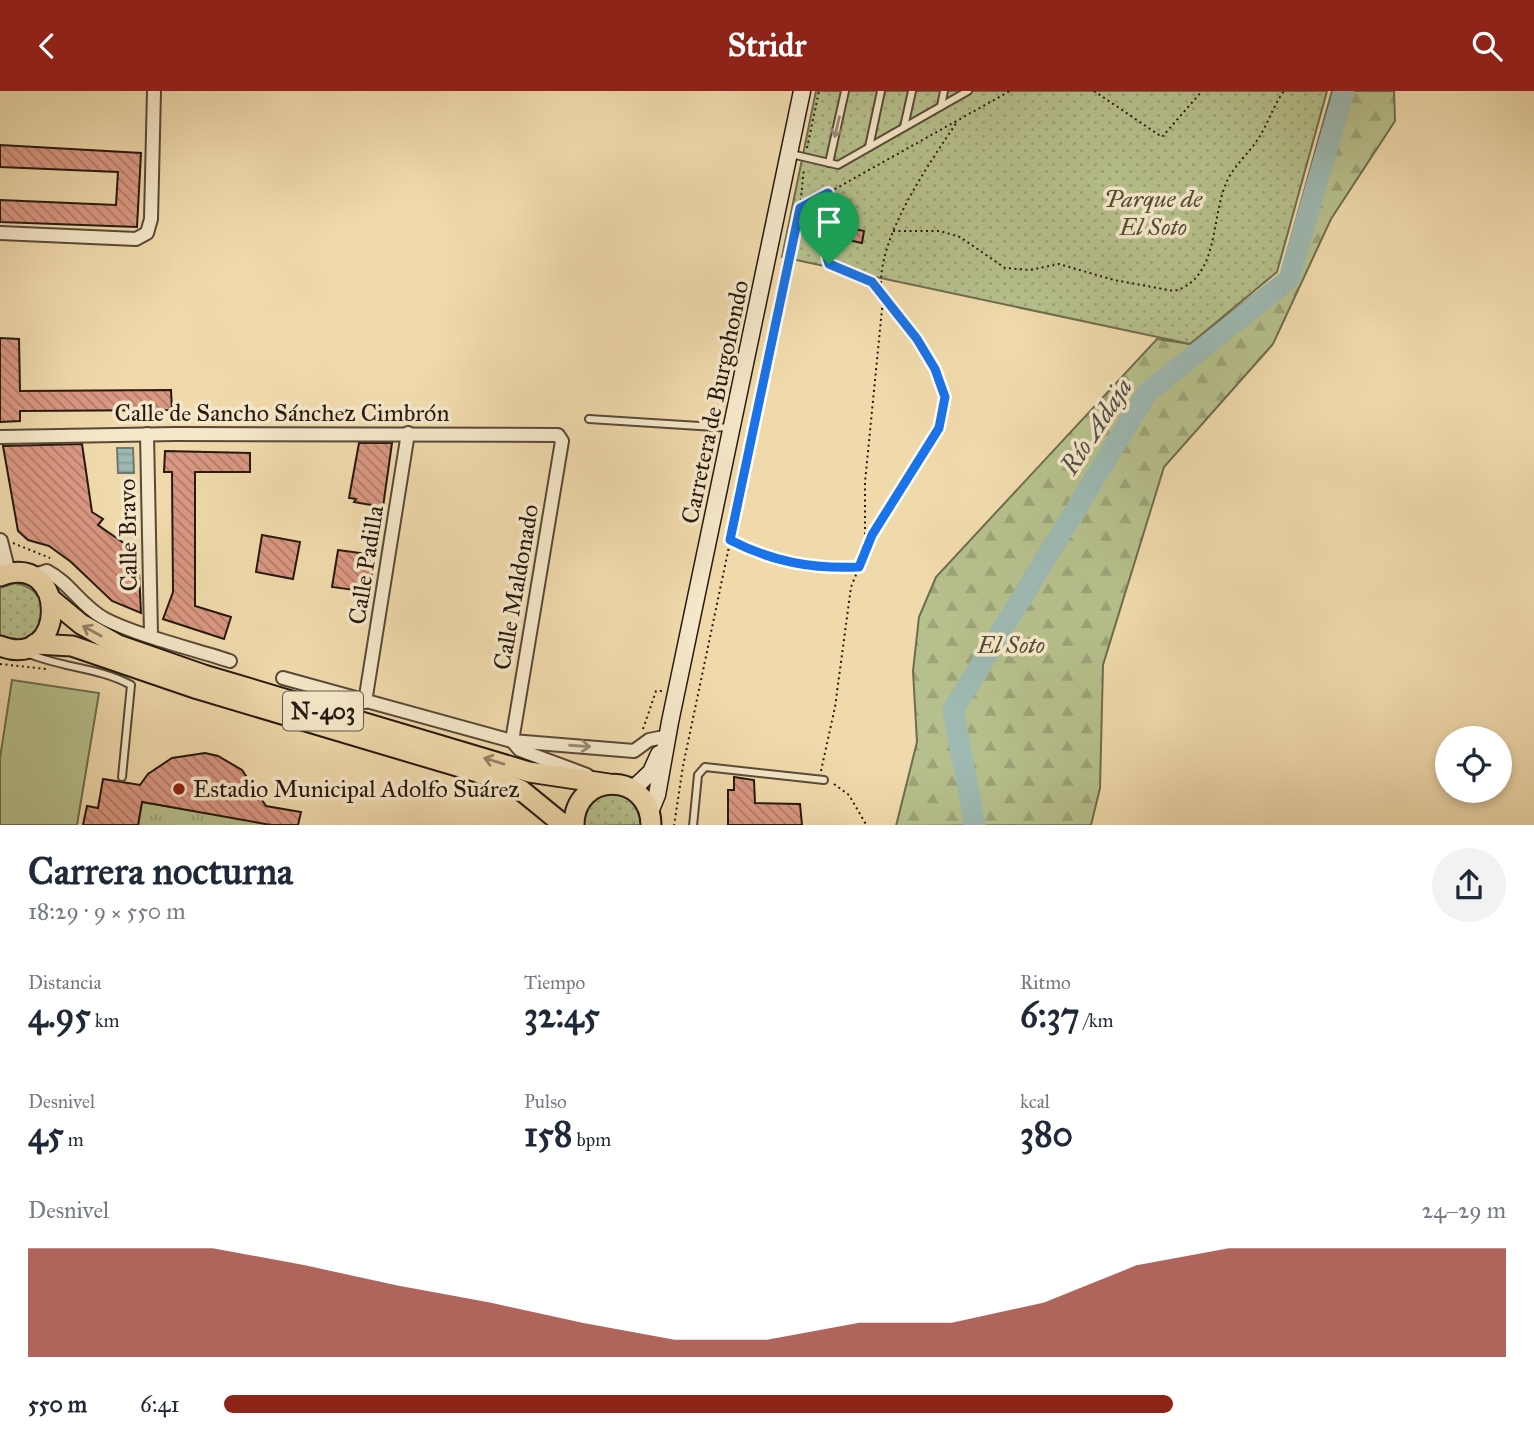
<!DOCTYPE html>
<html lang="es">
<meta charset="utf-8">
<style>
body{margin:0;font-family:"IM FELL Great Primer",serif;background:#f2f2f3;color:#1f2937;height:100vh;display:flex;flex-direction:column;font-size:26px;white-space:nowrap}
*{box-sizing:border-box;margin:0}
p{font-size:23px;color:#747a83}
.icon{flex:none;width:38px;height:38px;fill:none;stroke:currentColor;stroke-width:2;stroke-linecap:round;stroke-linejoin:round}
.map{position:relative;height:734px;overflow:hidden}
.sheet{display:flex;flex-direction:column;background:#fff;flex:1}
.sheet>*{flex:none}
.fabs{position:absolute;left:1435px;top:635px;display:grid;gap:14px}
.fabs a{display:grid;place-items:center;width:77px;height:77px;border-radius:50%;background:#fff;box-shadow:0 4px 10px #0003;font-size:35px}
.pin{position:absolute;display:grid;place-items:center;width:60px;height:60px;color:#fff;margin:-72px -30px;border-radius:50% 50% 50% 0;rotate:-45deg;box-shadow:0 0 7px #0007}
.pin .icon{rotate:45deg}
.round{display:grid;place-items:center;flex:none;width:74px;height:74px;border-radius:37px;background:#f2f2f3}
.summary{display:flex;align-items:center;justify-content:space-between;height:119px;padding:0 28px}
h1{font-size:38px;font-weight:700;line-height:52px}
.metrics{display:grid;grid-template-columns:repeat(3,1fr);gap:10px;height:119px;padding:7px 28px}
.metrics div{display:grid;align-content:center}
.metrics b{font-size:35px;font-weight:700}
.metrics small{font-size:19px;font-weight:400}
.metrics p{font-size:19px}
.chart{height:196px;padding:14px 28px}
.chart p{display:flex;justify-content:space-between}
.chart svg{width:100%;height:126px;margin-top:7px;fill:#8f2418;opacity:.7}
ul{padding:0 28px;list-style:none;font-size:23px}
li{display:grid;grid-template-columns:112px 84px 1fr;align-items:center;height:52px}
li i{height:18px;border-radius:9px;background:#8f2418}
header{display:flex;justify-content:space-between;align-items:center;height:91px;padding:0 28px;background:#8f2418;color:#fff;font-size:32px;font-weight:700}
.map>svg:first-child{display:block}
</style>
<header><svg class="icon" aria-label="back" viewBox="0 0 24 24"><path d="M15 5l-7 7 7 7"/></svg>Stridr<svg class="icon" aria-label="search" viewBox="0 0 24 24"><circle cx="10" cy="10" r="6"/><path d="M15 15l6 6"/></svg></header>
<div class="map">
<svg width="1534" height="735" viewBox="0 0 1534 735">
<defs>
<pattern id="grass-tufts" width="24" height="20" patternUnits="userSpaceOnUse" patternTransform="scale(1.75)"><rect width="24" height="20" fill="#b6c08c"/><path d="M3 7l-1-3M5 7V3M7 7l1-3M15 17l-1-3M17 17v-4M19 17l1-3" fill="none" stroke="#9ca478"/></pattern>
<pattern id="forest-firs" width="22" height="20" patternUnits="userSpaceOnUse" patternTransform="scale(1.75)"><rect width="22" height="20" fill="#b6c08c"/><path d="M5 1l3.5 6h-7zM16 11l3.5 6h-7z" fill="#9ca478"/></pattern>
<pattern id="park-dots" width="8" height="8" patternUnits="userSpaceOnUse" patternTransform="scale(1.75)"><rect width="8" height="8" fill="#b6c08c"/><path d="M2 2h.1M6 6h.1" fill="none" stroke="#9ca478" stroke-width="1.8" stroke-linecap="round"/></pattern>
<pattern id="water-rules" width="6" height="5" patternUnits="userSpaceOnUse" patternTransform="scale(1.75)"><rect width="6" height="5" fill="#9db9b2"/><path d="M0 2.5h6" fill="none" stroke="#879e98"/></pattern>
<pattern id="building-back-hatch" width="6" height="6" patternUnits="userSpaceOnUse" patternTransform="scale(1.75)"><rect width="6" height="6" fill="#da9882"/><path d="M-1 5l2 2M0 0l6 6M5-1l2 2" fill="none" stroke="#b17b69"/></pattern>
</defs>
<rect width="100%" height="100%" fill="#f0daac"/>
<filter id="stains"><feTurbulence type="fractalNoise" baseFrequency=".00286" numOctaves="4"/><feColorMatrix values="0 0 0 0 .2 0 0 0 0 .09 0 0 0 0 .02 0 0 0 .5 -.17"/></filter>
<radialGradient id="worn" r=".72"><stop offset=".6" stop-color="#630" stop-opacity="0"/><stop offset="1" stop-color="#630" stop-opacity=".3"/></radialGradient>
<!-- grass -->
<path fill="url(#grass-tufts)" stroke="#6e6c4e" stroke-width="2" d="M142,711L272,732L271,735H138Z"/>
<!-- forest -->
<path fill="url(#forest-firs)" stroke="#6e6c4e" stroke-width="2" d="M1332,0H1394L1395,30L1331,128L1273,253L1164,376L1103,574L1100,697L1091,734L896,735L917,651L913,580L919,526L936,486L1157,248L1190,253L1281,183Z"/>
<!-- park -->
<g fill="url(#park-dots)" stroke="#6e6c4e" stroke-width="2">
<path d="M816,0H1327L1277,181L1190,253L782,166Z"/>
<path d="M15,492C63,500 42,566 0,544V497Z"/>
<path d="M613,701C632,707 639,715 641,734L583,735C587,714 593,707 613,701Z"/>
</g>
<!-- pitch -->
<path fill="#b6c08c" stroke="#6e6c4e" stroke-width="2" d="M12,589L99,602L77,734H0V667Z"/>
<!-- water -->
<path fill="url(#water-rules)" stroke="#6d7971" stroke-width="2" d="M117,357H133L134,382H118Z"/>
<g fill="none" stroke-linecap="round" stroke-linejoin="round">
<!-- river -->
<path stroke="#9db9b2" stroke-width="21" d="M975,735L953,619L1147,302L1289,188L1344,0"/>
</g>
<!-- building -->
<g fill="url(#building-back-hatch)" stroke="#261910" stroke-width="2">
<path d="M0,54L141,62L137,136L0,131V109L116,114L118,81L0,76Z"/>
<path d="M841,135L864,140L862,152L839,147Z"/>
<path d="M0,247L19,248L20,300L171,299L172,319L20,320V330L0,331Z"/>
<path d="M359,352H392L383,416L354,411L356,408L349,407Z"/>
<path d="M82,353L92,421L103,428L98,434L138,462L141,522L112,510L71,471L49,455L28,449L18,440L3,355Z"/>
<path d="M165,360L250,362V381H195V515L231,526L224,548L163,528L173,501L172,381H164Z"/>
<path d="M262,444L300,451L293,488L256,481Z"/>
<path d="M338,459L375,464L369,501L332,496Z"/>
<path d="M205,662L218,665L242,679L266,715L301,721L298,734H271L142,711L138,734H83L87,715L98,717L103,688L140,694L148,683L172,667Z"/>
<path d="M734,686L754,689L755,712L800,713L802,734H728V699H734Z"/>
</g>
<g fill="none" stroke-linecap="round" stroke-linejoin="round">
<defs>
<g id="service">
<path d="M941,15L944,0"/>
<path d="M904,36L912,0"/>
<path d="M869,56L881,0"/>
<path d="M791,63L838,74L968,0"/>
<path d="M829,72L845,0"/>
<path d="M589,328L731,337"/>
<path d="M27,562C61,577 98,576 131,594L122,686"/>
<path d="M693,735L698,684L705,676L824,689"/>
</g>
<g id="minor">
<path d="M0,142L136,148L147,142L151,128L154,0"/>
<path d="M147,343L151,544"/>
<path d="M0,346L175,343L558,344L562,350L512,650"/>
<path d="M31,485L47,480C70,492 82,516 105,528C138,545 194,558 230,570"/>
<path d="M283,587L512,650L634,660L649,649L664,646"/>
<path d="M365,611L408,342"/>
<path d="M512,650L520,659L587,684"/>
</g>
<path id="tertiary" d="M0,450L8,482"/>
<g id="secondary">
<path d="M633,698L651,681L659,663"/>
<path d="M650,721L657,704L670,631L802,0"/>
</g>
<g id="trunk">
<path d="M0,485C69,459 68,581 0,555"/>
<path d="M52,509L81,533L118,554L204,584L529,681L609,693"/>
<path d="M35,553L72,555L198,598L477,681L521,699L565,735"/>
<path d="M574,735C573,680 651,679 651,735"/>
</g>
</defs>
<!-- service casing -->
<use href="#service" stroke="#584937" stroke-width="10"/>
<!-- minor casing -->
<use href="#minor" stroke="#584937" stroke-width="16"/>
<!-- tertiary casing -->
<use href="#tertiary" stroke="#584937" stroke-width="18"/>
<!-- secondary casing -->
<use href="#secondary" stroke="#261910" stroke-width="19"/>
<!-- trunk casing -->
<use href="#trunk" stroke="#261910" stroke-width="23"/>
<!-- path -->
<g stroke="#261910" stroke-width="2" stroke-dasharray="2 3.5" stroke-linecap="butt">
<path d="M1094,0L1162,46L1202,0"/>
<path d="M807,57L819,0"/>
<path d="M801,117L1010,0"/>
<path d="M893,140H940L960,146L1005,177L1030,179L1059,173L1114,189L1174,200C1221,187 1210,123 1228,88C1236,73 1249,62 1258,48C1268,33 1273,15 1284,0"/>
<path d="M882,203C873,152 929,73 957,31"/>
<path d="M732,450C773,471 813,478 858,476"/>
<path d="M13,452L50,467"/>
<path d="M865,460V391L883,208"/>
<path d="M0,573L46,578"/>
<path d="M643,638L656,600H662"/>
<path d="M821,680L835,616L851,496L872,444L939,337L945,306L935,278L917,248L872,191L829,173C820,148 844,130 828,102"/>
<path d="M834,693L849,704L867,735"/>
<path d="M674,735L683,675L800,117L804,77"/>
</g>
<!-- service -->
<use href="#service" stroke="#f5e7c9" stroke-width="6"/>
<!-- minor -->
<use href="#minor" stroke="#f5e7c9" stroke-width="12"/>
<!-- tertiary -->
<use href="#tertiary" stroke="#f5e7c9" stroke-width="14"/>
<!-- secondary -->
<use href="#secondary" stroke="#f5e7c9" stroke-width="16"/>
<!-- trunk -->
<use href="#trunk" stroke="#f0daac" stroke-width="19"/>
</g>
<!-- one-way arrows -->
<defs><path id="oneway-shaft" d="M-6 0H5M1.5-3L5.5 0L1.5 3" fill="none" stroke-width="1.6" stroke-linecap="round" stroke-linejoin="round" transform="scale(1.75)"/></defs>
<g stroke="#988a76">
<use href="#oneway-shaft" transform="translate(837 36) rotate(103)"/>
<use href="#oneway-shaft" transform="translate(580 655) rotate(4)"/>
</g>
<g stroke="#958366">
<use href="#oneway-shaft" transform="translate(92 540) rotate(-151)"/>
<use href="#oneway-shaft" transform="translate(494 670) rotate(-163)"/>
</g>
<g fill="none" stroke-linecap="round" stroke-linejoin="round">
<defs>
<path id="route" d="M828,102C844,130 819,148 829,173L872,191L917,248L935,278L945,306L939,337L872,444L859,476C812,478 773,471 730,449L800,117Z"/>
</defs>
<!-- route casing -->
<use href="#route" stroke="#fff" stroke-width="14"/>
<!-- route -->
<use href="#route" stroke="#1a73e8" stroke-width="9"/>
</g>
<!-- markers -->
<circle fill="#8f2418" stroke="#f5e7c9" stroke-width="2.5" cx="179" cy="698" r="7"/>
<g text-anchor="middle" stroke-width="7" stroke-linejoin="round" paint-order="stroke">
<!-- shield labels -->
<rect fill="#f5e7c9" stroke="#645748" stroke-width="2" x="283" y="600.5" width="80" height="39" rx="5"/>
<g font-size="23" font-weight="bold" fill="#261910">
<text x="323" y="628">N-403</text>
</g>
<!-- park labels -->
<g font-size="24" font-style="italic" fill="#514b35" stroke="#f5e7c9">
<text x="1153" y="116">Parque de<tspan x="1153" dy="28">El Soto</tspan></text>
<text x="1011" y="562">El Soto</text>
</g>
<!-- street labels -->
<g font-size="24" fill="#261910" stroke="#f5e7c9">
<text transform="translate(715 311) rotate(-78)" y="8">Carretera de Burgohondo</text>
<text x="282" y="330">Calle de Sancho Sánchez Cimbrón</text>
<text transform="translate(128 444) rotate(-91)" y="8">Calle Bravo</text>
<text transform="translate(366 474) rotate(-81)" y="8">Calle Padilla</text>
<text transform="translate(516 496) rotate(-80)" y="8">Calle Maldonado</text>
</g>
<!-- poi labels -->
<g font-size="24" fill="#261910" stroke="#f5e7c9" text-anchor="start">
<text x="193" y="706">Estadio Municipal Adolfo Suárez</text>
</g>
<!-- water labels -->
<g font-size="26" font-style="italic" fill="#505149" stroke="#f5e7c9">
<text transform="translate(1096 335) rotate(-57)" y="9">Río Adaja</text>
</g>
</g>
<rect width="100%" height="100%" filter="url(#stains)"/>
<rect width="100%" height="100%" fill="url(#worn)"/>
</svg>
<div class="fabs">
<a><svg class="icon" aria-label="locate" viewBox="0 0 24 24"><circle cx="12" cy="12" r="6"/><path d="M12 2v4M12 18v4M2 12h4M18 12h4"/></svg></a>
</div>
<div class="pin" style="left:829px;top:173px;background:#1e9e55"><svg class="icon" aria-label="arrive" viewBox="0 0 24 24"><path d="M6 21V4h12l-3 4 3 4H6"/></svg></div>
</div>
<section class="sheet">
<div class="summary"><div><h1>Carrera nocturna</h1><p>18:29 · 9 × 550 m</p></div><a class="round"><svg class="icon" aria-label="share" viewBox="0 0 24 24"><path d="M12 15V3M7 8l5-5 5 5M5 13v7h14v-7"/></svg></a></div>
<div class="metrics">
<div><p>Distancia</p><b>4.95<small> km</small></b></div>
<div><p>Tiempo</p><b>32:45</b></div>
<div><p>Ritmo</p><b>6:37<small> /km</small></b></div>
</div>
<div class="metrics">
<div><p>Desnivel</p><b>45<small> m</small></b></div>
<div><p>Pulso</p><b>158<small> bpm</small></b></div>
<div><p>kcal</p><b>380</b></div>
</div>
<div class="chart"><p><span>Desnivel</span>24–29 m</p>
<svg viewBox="0 0 160 44" preserveAspectRatio="none"><path d="M0 44V6L10 6L20 6L30 12L40 19L50 25L60 32L70 38L80 38L90 32L100 32L110 25L120 12L130 6L140 6L150 6L160 6V44z"/></svg>
</div>
<ul>
<li><b>550 m</b>6:41<i style="width:74%"></i></li>
</ul>
</section>
